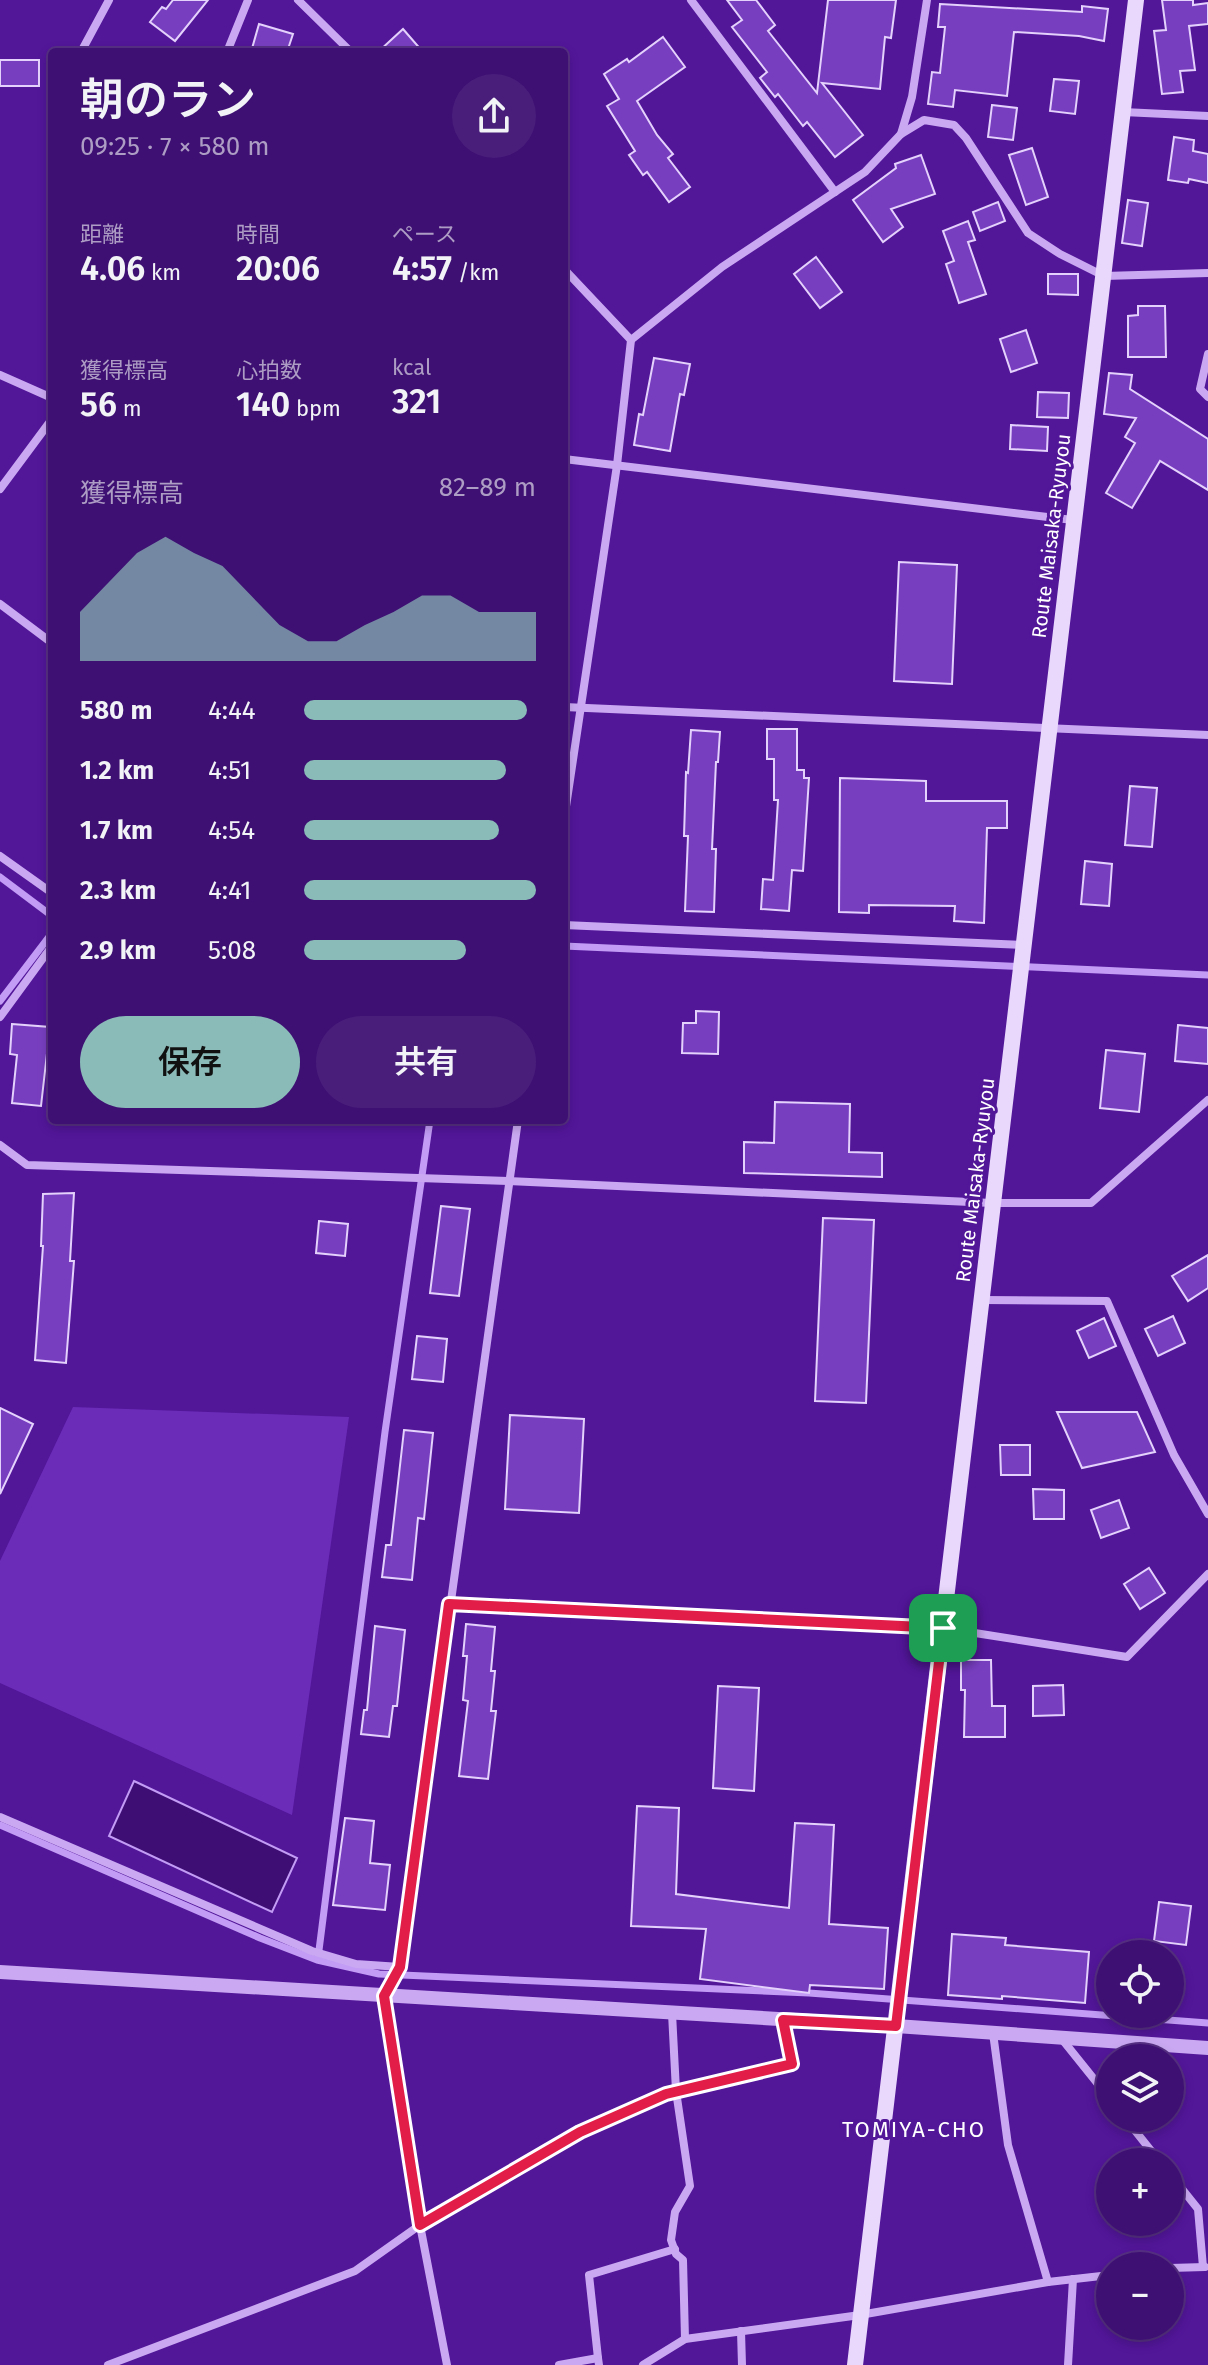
<!DOCTYPE html>
<html lang="ja">
<meta charset="utf-8">
<style>
body{margin:0;font-family:"Fira Sans","Noto Sans JP",sans-serif;background:#491e7b;color:#f1f3f6;height:100vh;display:flex;flex-direction:column;font-size:30px;white-space:nowrap}
*{box-sizing:border-box;margin:0}
p{font-size:26px;color:#ad9dc4}
.icon{flex:none;width:44px;height:44px;fill:none;stroke:currentColor;stroke-width:2;stroke-linecap:round;stroke-linejoin:round}
.map{position:relative;flex:1;overflow:hidden}
.sheet{position:absolute;left:48px;top:48px;width:520px;height:1076px;display:flex;flex-direction:column;background:#3e1073;border-radius:8px;box-shadow:0 4px 12px #0003,0 0 0 2px #573085}
.sheet>*{flex:none}
.controls{position:absolute;left:1096px;top:1940px;display:grid;gap:16px}
.controls a{display:grid;place-items:center;width:88px;height:88px;border-radius:50%;background:#3e1073;box-shadow:0 4px 12px #0003,0 0 0 2px #573085;font-size:40px}
.pin{position:absolute;display:grid;place-items:center;width:68px;height:68px;color:#fff;margin:-34px;border-radius:16px;box-shadow:0 4px 12px #0006}
.round{display:grid;place-items:center;flex:none;width:84px;height:84px;border-radius:42px;background:#491e7b}
.overview{display:flex;align-items:center;justify-content:space-between;height:136px;padding:0 32px}
h1{font-size:44px;font-weight:600;line-height:60px}
.figures{display:grid;grid-template-columns:repeat(3,1fr);gap:12px;height:136px;padding:8px 32px}
.figures div{display:grid;align-content:center}
.figures b{font-size:34px;font-weight:600}
.figures small{font-size:22px;font-weight:400}
.figures p{font-size:22px}
.chart{height:224px;padding:16px 32px}
.chart p{display:flex;justify-content:space-between}
.chart svg{width:100%;height:144px;margin-top:8px;fill:#8bbbb9;opacity:.7}
.button{display:flex;gap:16px;margin-top:auto;padding:16px 32px}
.button a{flex:1;height:92px;border-radius:48px;background:#8bbbb9;color:#111;font-size:32px;font-weight:600;line-height:92px;text-align:center}
.button a+a{background:#491e7b;color:#f1f3f6}
ul{padding:0 32px;list-style:none;font-size:26px}
li{display:grid;grid-template-columns:128px 96px 1fr;align-items:center;height:60px}
li i{height:20px;border-radius:10px;background:#8bbbb9}
.map>svg:first-child{display:block}
</style>
<div class="map">
<svg width="1208" height="2365" viewBox="0 0 1208 2365">
<rect width="100%" height="100%" fill="#521699"/>
<!-- green -->
<path fill="#6b2cb8" d="M73,1407L349,1417L292,1815L0,1683V1561Z"/>
<!-- water -->
<path fill="#3e0e75" stroke="#c29cf5" stroke-width="2" d="M134,1781L297,1858L272,1912L109,1836Z"/>
<g fill="none" stroke-linecap="round" stroke-linejoin="round">
<!-- stream -->
<g stroke="#c29cf5" stroke-width="7">
<path d="M0,877L52,916"/>
<path d="M564,946L1208,975"/>
<path d="M0,1001L52,933"/>
<path d="M0,1825L260,1938L317,1960L379,1974L809,1993L1208,2023"/>
<path d="M318,1958L385,1432L430,1120"/>
</g>
</g>
<!-- building -->
<g fill="#783ec0" stroke="#e4d1fc" stroke-width="2">
<path d="M173,0H208L175,41L150,22L162,7L166,9Z"/>
<path d="M727,0H756L775,25L768,31L817,93L828,0H896L891,38L885,37L880,89L822,83L863,135L835,157L807,122L803,126L778,94L775,97L760,78L767,72L732,27L742,20Z"/>
<path d="M1162,0H1193V5L1208,3V24L1189,26L1195,70L1180,71L1183,92L1162,94L1154,31L1166,30Z"/>
<path d="M940,4L1082,12V6L1108,9L1104,41L1079,36L1014,32L1007,96L955,90L953,107L928,104L932,72L940,73L945,27H938Z"/>
<path d="M259,24L293,34L287,52H251Z"/>
<path d="M403,29L423,52H378Z"/>
<path d="M663,37L685,67L637,101L657,135L673,154L668,158L690,187L669,202L647,172L643,175L629,155L635,151L607,106L619,99L604,74L627,59L629,62Z"/>
<rect x="0" y="60" width="39" height="26"/>
<path d="M1054,79L1079,81L1075,114L1050,111Z"/>
<path d="M992,105L1017,108L1013,140L988,137Z"/>
<path d="M1174,137L1194,140L1193,151L1208,154V183L1189,179L1188,183L1168,180Z"/>
<path d="M1032,148L1048,197L1026,205L1009,155Z"/>
<path d="M921,155L935,194L891,209L903,227L883,242L853,200L896,168L895,164Z"/>
<path d="M1128,200L1148,203L1142,246L1122,243Z"/>
<path d="M998,202L1005,221L980,231L973,212Z"/>
<path d="M968,221L975,240L968,242L986,294L959,303L946,264L954,261L943,231Z"/>
<path d="M816,257L842,292L820,308L794,274Z"/>
<path d="M1048,274H1078V295L1048,294Z"/>
<path d="M1138,306H1165L1166,357H1128V316L1138,315Z"/>
<path d="M1026,330L1037,363L1011,372L1000,339Z"/>
<path d="M654,358L690,364L684,395L680,394L670,451L634,445L639,414L643,415Z"/>
<path d="M1109,373L1132,375L1130,389L1208,439V490L1160,461L1132,508L1106,493L1135,443L1125,437L1136,418L1104,414Z"/>
<path d="M1038,392L1069,393L1068,418L1037,417Z"/>
<path d="M1011,425L1048,427L1047,451L1010,449Z"/>
<path d="M899,562L957,565L952,684L894,681Z"/>
<path d="M767,729H797V770H804V778H809L803,871L792,870L789,911L761,909L763,879L773,880L778,800H774V759H767Z"/>
<path d="M691,730L720,732L718,762H716L712,849H716L714,912L685,911L688,836H684L686,772L688,773Z"/>
<path d="M840,778L926,781V801H1007V828H987L984,923L954,921L955,906L869,905V913L839,912Z"/>
<path d="M1130,786L1157,788L1152,847L1125,845Z"/>
<path d="M1085,861L1112,864L1109,906L1081,904Z"/>
<path d="M696,1011L719,1012L718,1054L682,1053L683,1023H696Z"/>
<path d="M12,1024L50,1027L41,1106L12,1103L17,1055L10,1054Z"/>
<path d="M1178,1025L1208,1028V1064L1175,1061Z"/>
<path d="M1106,1050L1145,1054L1139,1112L1100,1108Z"/>
<path d="M775,1102L850,1104L849,1152L882,1153V1177L744,1173V1142L774,1143Z"/>
<path d="M74,1193L70,1261H74L66,1363L35,1360L43,1246H41L43,1194Z"/>
<path d="M441,1206L470,1209L459,1296L430,1293Z"/>
<path d="M823,1218L874,1220L866,1403L815,1401Z"/>
<path d="M319,1221L348,1224L345,1256L316,1253Z"/>
<path d="M1208,1255V1288L1188,1301L1172,1276Z"/>
<path d="M1173,1316L1185,1343L1158,1356L1145,1329Z"/>
<path d="M1104,1318L1116,1346L1089,1358L1077,1331Z"/>
<path d="M417,1336L447,1339L443,1382L412,1379Z"/>
<path d="M0,1408L33,1424L0,1494Z"/>
<path d="M1057,1412H1137L1155,1452L1082,1468Z"/>
<path d="M510,1415L584,1419L579,1513L505,1509Z"/>
<path d="M404,1430L433,1433L424,1519L418,1518L412,1580L382,1577L386,1545H391Z"/>
<path d="M1000,1445H1030V1475H1001Z"/>
<path d="M1033,1489L1064,1490V1519H1034Z"/>
<path d="M1119,1500L1129,1528L1101,1538L1091,1510Z"/>
<path d="M1149,1568L1165,1593L1140,1609L1124,1584Z"/>
<path d="M466,1624L495,1627L491,1671H495L491,1711H496L488,1779L459,1776L468,1701L463,1700L467,1656H463Z"/>
<path d="M375,1626L405,1630L397,1706H393L389,1737L361,1734L364,1710H367Z"/>
<path d="M961,1660H991L992,1706H1005V1737H964L965,1690H961Z"/>
<path d="M1063,1685L1064,1715L1033,1716V1686Z"/>
<path d="M718,1686L759,1688L754,1791L713,1788Z"/>
<path d="M637,1806L679,1808L676,1894L789,1908L795,1823L834,1825L829,1924L888,1928L884,1989L810,1985L809,1993L700,1979L706,1929L631,1926Z"/>
<path d="M345,1818L374,1821L370,1863L390,1865L385,1910L333,1905Z"/>
<path d="M1159,1902L1191,1906L1186,1945L1154,1941Z"/>
<path d="M952,1934L1006,1938L1005,1945L1089,1952L1085,2003L1002,1996V1999L948,1995Z"/>
</g>
<g fill="none" stroke-linecap="round" stroke-linejoin="round">
<!-- minor -->
<g stroke="#caa9f2" stroke-width="8">
<path d="M298,0L351,52"/>
<path d="M691,0L835,192"/>
<path d="M81,52L109,0"/>
<path d="M227,52L248,0"/>
<path d="M1123,112L1208,116"/>
<path d="M901,134L924,120L954,125L966,138L1028,233L1060,254L1104,276L1208,273"/>
<path d="M564,269L631,340L617,465L564,820"/>
<path d="M631,340L722,267L865,172L901,134L912,97L927,0"/>
<path d="M1208,354L1200,389L1208,397"/>
<path d="M0,375L52,398"/>
<path d="M564,459L1073,520"/>
<path d="M0,489L52,419"/>
<path d="M0,604L52,643"/>
<path d="M564,707L1208,735"/>
<path d="M0,856L52,893"/>
<path d="M564,925L1023,945"/>
<path d="M0,1017L52,946"/>
<path d="M0,1145L27,1165L508,1181L992,1203H1091L1208,1100"/>
<path d="M981,1300L1107,1301L1174,1455L1208,1514"/>
<path d="M449,1604L943,1628L1127,1657L1208,1574"/>
<path d="M0,1817L312,1951L356,1964L400,1967"/>
<path d="M672,2013L676,2091L690,2186L675,2212L671,2240L676,2254L683,2260L685,2339"/>
<path d="M993,2033L1008,2145L1048,2282"/>
<path d="M1061,2038L1110,2099"/>
<path d="M1125,2118L1160,2162"/>
<path d="M1170,2174L1198,2209L1203,2267"/>
<path d="M1170,2268L1205,2267"/>
<path d="M741,2331L742,2365"/>
<path d="M598,2358L589,2275L675,2249"/>
<path d="M108,2365L355,2271L420,2225L580,2132L666,2094L792,2064L783,2020"/>
<path d="M447,2365L420,2225L384,1996L400,1967L518,1120"/>
<path d="M559,2365L598,2358L599,2365"/>
<path d="M643,2365L685,2339L860,2315L1048,2282L1110,2275"/>
<path d="M1068,2365L1073,2279"/>
</g>
<!-- tertiary -->
<path stroke="#caa9f2" stroke-width="14" d="M0,1972L896,2026L1208,2048"/>
<!-- secondary -->
<path stroke="#e9d8fc" stroke-width="16" d="M855,2365L1136,0"/>
</g>
<g fill="none" stroke-linecap="round" stroke-linejoin="round">
<defs>
<path id="route" d="M449,1604L943,1628L896,2026L783,2020L792,2064L666,2094L580,2132L420,2225L384,1996L400,1967Z"/>
</defs>
<!-- route casing -->
<use href="#route" stroke="#fff" stroke-width="16"/>
<!-- route -->
<use href="#route" stroke="#e11d48" stroke-width="10"/>
</g>
<g text-anchor="middle" stroke-width="6" stroke-linejoin="round" paint-order="stroke">
<!-- street labels -->
<g font-size="20" fill="#fff" stroke="#521699">
<text transform="translate(1051 536) rotate(-83)" y="7">Route Maisaka-Ryuyou</text>
<text transform="translate(975 1180) rotate(-83)" y="7">Route Maisaka-Ryuyou</text>
</g>
<!-- neighbourhood labels -->
<g font-size="22" letter-spacing="2" fill="#fff" stroke="#521699">
<text x="914" y="2137">TOMIYA-CHO</text>
</g>
</g>
</svg>
<div class="controls">
<a><svg class="icon" aria-label="locate" viewBox="0 0 24 24"><circle cx="12" cy="12" r="6"/><path d="M12 2v4M12 18v4M2 12h4M18 12h4"/></svg></a>
<a><svg class="icon" aria-label="layers" viewBox="0 0 24 24"><path d="M12 4l9 5-9 5-9-5zM3 14l9 5 9-5"/></svg></a>
<a>+</a>
<a>−</a>
</div>
<div class="pin" style="left:943px;top:1628px;background:#1e9e55"><svg class="icon" aria-label="arrive" viewBox="0 0 24 24"><path d="M6 21V4h12l-3 4 3 4H6"/></svg></div>
<section class="sheet">
<div class="overview"><div><h1>朝のラン</h1><p>09:25 · 7 × 580 m</p></div><a class="round"><svg class="icon" aria-label="share" viewBox="0 0 24 24"><path d="M12 15V3M7 8l5-5 5 5M5 13v7h14v-7"/></svg></a></div>
<div class="figures">
<div><p>距離</p><b>4.06<small> km</small></b></div>
<div><p>時間</p><b>20:06</b></div>
<div><p>ペース</p><b>4:57<small> /km</small></b></div>
</div>
<div class="figures">
<div><p>獲得標高</p><b>56<small> m</small></b></div>
<div><p>心拍数</p><b>140<small> bpm</small></b></div>
<div><p>kcal</p><b>321</b></div>
</div>
<div class="chart"><p><span>獲得標高</span>82–89 m</p>
<svg viewBox="0 0 160 44" preserveAspectRatio="none"><path d="M0 44V29L10 20L20 11L30 6L40 11L50 15L60 24L70 33L80 38L90 38L100 33L110 29L120 24L130 24L140 29L150 29L160 29V44z"/></svg>
</div>
<ul>
<li><b>580 m</b>4:44<i style="width:96%"></i></li>
<li><b>1.2 km</b>4:51<i style="width:87%"></i></li>
<li><b>1.7 km</b>4:54<i style="width:84%"></i></li>
<li><b>2.3 km</b>4:41<i style="width:100%"></i></li>
<li><b>2.9 km</b>5:08<i style="width:70%"></i></li>
</ul>
<div class="button"><a>保存</a><a>共有</a></div>
</section>
</div>
